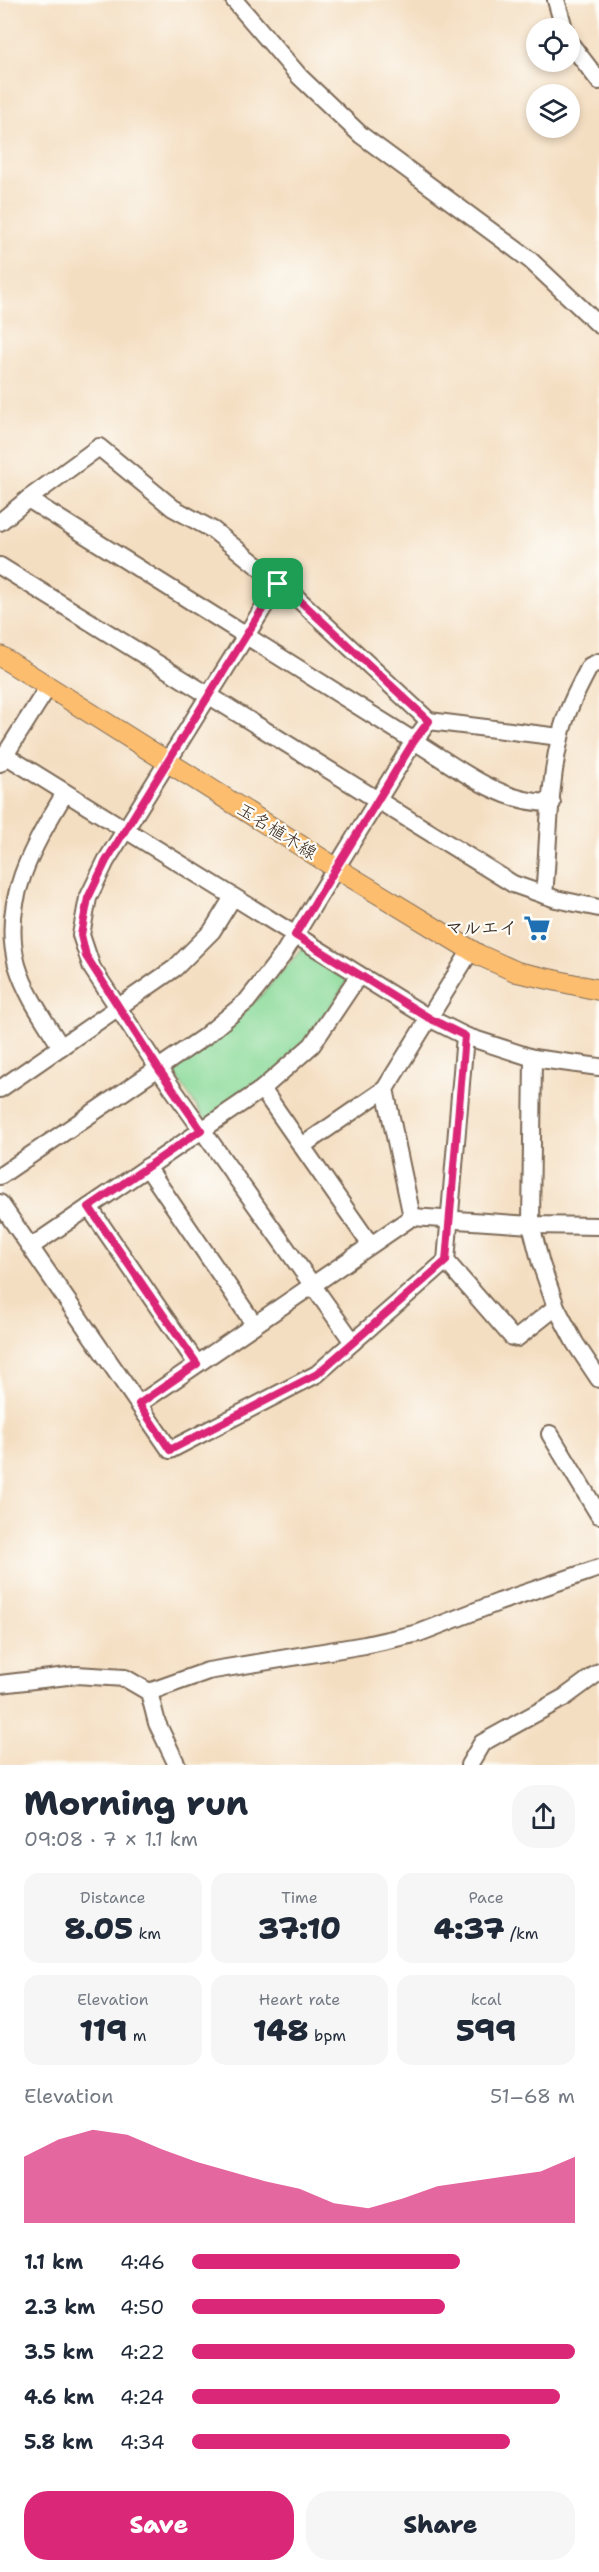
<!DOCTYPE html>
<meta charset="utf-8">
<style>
body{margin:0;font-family:"Shantell Sans","Klee One",sans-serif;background:#f6f6f7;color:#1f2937;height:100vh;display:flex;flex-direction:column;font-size:22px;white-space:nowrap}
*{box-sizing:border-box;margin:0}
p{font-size:20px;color:#747a83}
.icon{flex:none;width:33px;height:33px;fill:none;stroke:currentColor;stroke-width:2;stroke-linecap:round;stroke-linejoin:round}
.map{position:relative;height:1765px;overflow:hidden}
.drawer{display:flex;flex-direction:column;background:#fff;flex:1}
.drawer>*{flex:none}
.buttons{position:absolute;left:526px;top:18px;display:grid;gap:12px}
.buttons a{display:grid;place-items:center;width:54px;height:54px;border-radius:50%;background:#fff;box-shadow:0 3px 9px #0003;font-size:30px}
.pin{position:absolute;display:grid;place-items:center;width:51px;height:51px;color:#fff;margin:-26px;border-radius:12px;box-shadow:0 3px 9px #0006}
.round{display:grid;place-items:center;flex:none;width:63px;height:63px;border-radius:24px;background:#f6f6f7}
.summary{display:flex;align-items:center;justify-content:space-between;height:102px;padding:0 24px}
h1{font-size:33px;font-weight:800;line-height:45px}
.figures{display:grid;grid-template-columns:repeat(3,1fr);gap:9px;height:102px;padding:6px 24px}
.figures div{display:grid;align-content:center;border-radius:15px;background:#f6f6f7;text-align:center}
.figures b{font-size:30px;font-weight:800}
.figures small{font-size:16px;font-weight:400}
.figures p{font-size:16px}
.chart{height:168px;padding:12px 24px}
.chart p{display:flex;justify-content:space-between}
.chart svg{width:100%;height:108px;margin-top:6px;fill:#db2777;opacity:.7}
.action{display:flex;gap:12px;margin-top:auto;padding:12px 24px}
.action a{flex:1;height:69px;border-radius:24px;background:#db2777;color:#fff;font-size:24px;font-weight:800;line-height:69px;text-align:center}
.action a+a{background:#f6f6f7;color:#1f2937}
ul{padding:0 24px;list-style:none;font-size:20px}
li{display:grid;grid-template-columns:96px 72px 1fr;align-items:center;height:45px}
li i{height:15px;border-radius:8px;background:#db2777}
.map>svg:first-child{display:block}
</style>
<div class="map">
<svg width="599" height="1765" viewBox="0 0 599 1765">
<rect width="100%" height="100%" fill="#fdfcf7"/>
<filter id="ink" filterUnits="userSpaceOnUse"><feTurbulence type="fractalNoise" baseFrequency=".0167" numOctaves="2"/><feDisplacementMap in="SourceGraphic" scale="12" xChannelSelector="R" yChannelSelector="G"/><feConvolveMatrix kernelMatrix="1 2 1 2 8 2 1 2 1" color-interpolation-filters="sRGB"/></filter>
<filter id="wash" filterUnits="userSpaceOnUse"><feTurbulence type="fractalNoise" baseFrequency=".008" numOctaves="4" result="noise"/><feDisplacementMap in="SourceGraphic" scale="24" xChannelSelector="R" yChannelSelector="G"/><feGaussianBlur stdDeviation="1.35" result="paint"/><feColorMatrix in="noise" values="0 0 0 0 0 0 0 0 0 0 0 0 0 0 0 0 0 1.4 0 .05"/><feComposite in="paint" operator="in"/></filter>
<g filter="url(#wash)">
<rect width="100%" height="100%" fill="#f4dec1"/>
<!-- green -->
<path fill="#8ada9a" stroke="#62825c" stroke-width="1.5" d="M303,948L351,976L306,1045L269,1079L206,1121L173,1071L223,1033L261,995Z"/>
</g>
<g filter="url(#ink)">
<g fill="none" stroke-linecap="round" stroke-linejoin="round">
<defs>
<g id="minor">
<path d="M234,0L300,77L361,135L530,260L599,325"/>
<path d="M556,0L564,28"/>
<path d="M570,43L599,81"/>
<path d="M28,499L99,447L173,508L213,530L296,597L429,721"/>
<path d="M0,522L28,499L414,741L282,956L247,1001L204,1037L0,1176"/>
<path d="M0,566L513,884L556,899L599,908"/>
<path d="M5,755L429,1018L465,1036L533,1058L599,1067"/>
<path d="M0,763L48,687"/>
<path d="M552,803C500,804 457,767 414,741L429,721L560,737"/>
<path d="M544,895C549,843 548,789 560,738C565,713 578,689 590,666L599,662"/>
<path d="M61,1047C45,1021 26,995 17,965C0,902 33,846 65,793"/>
<path d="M0,1089L175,968L212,931L233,897"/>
<path d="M262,1089L370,1244"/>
<path d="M302,1146L385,1089"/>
<path d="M147,1167L254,1324"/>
<path d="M0,1203L170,1450L317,1374L353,1342L158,1068L92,968L81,935L88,898L106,861L278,584"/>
<path d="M89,1207L197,1364"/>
<path d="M412,1217L385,1089L471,950"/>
<path d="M32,1246L262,1089L312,1045L359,975"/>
<path d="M446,1261L512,1337L517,1338L556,1307L541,1264L531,1225L533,1058"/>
<path d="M556,1307L575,1343L599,1379"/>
<path d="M353,1342L446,1261L465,1036"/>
<path d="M139,1404L412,1217L531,1225L599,1226"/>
<path d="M550,1434L599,1515"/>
<path d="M0,1684L76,1675L125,1678L149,1692L157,1723L177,1765"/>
<path d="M149,1692L208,1671L365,1645L419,1633L499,1602L599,1568"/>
<path d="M469,1765L482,1743L565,1697L599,1672"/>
</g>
<path id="major" d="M0,656L336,868L479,955L517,972L599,990"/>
</defs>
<!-- minor casing -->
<use href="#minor" stroke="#7c6957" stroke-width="20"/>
<!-- major casing -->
<use href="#major" stroke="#7c6957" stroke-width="22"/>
<!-- minor -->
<use href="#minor" stroke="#fff" stroke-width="16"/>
<!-- major -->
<use href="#major" stroke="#fcbd6e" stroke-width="20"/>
</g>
</g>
<g fill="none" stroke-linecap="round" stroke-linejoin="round" filter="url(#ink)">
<defs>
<path id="route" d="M278,584L296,597L429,721L414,741L295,935L429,1018L465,1036L446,1261L317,1374L170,1450L139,1404L197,1364L89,1207L201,1130L158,1068L86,956L81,935L88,898L106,861Z"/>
</defs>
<!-- route casing -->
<use href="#route" stroke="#fff" stroke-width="12"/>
<!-- route -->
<use href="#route" stroke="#db2777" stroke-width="8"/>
</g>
<!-- icons -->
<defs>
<symbol id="supermarket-bare" viewBox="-9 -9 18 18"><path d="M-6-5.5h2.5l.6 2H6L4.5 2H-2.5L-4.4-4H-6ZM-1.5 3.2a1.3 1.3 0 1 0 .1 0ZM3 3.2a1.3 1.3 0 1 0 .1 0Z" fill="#1f6fb2" stroke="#fdfcf7" stroke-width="2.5" paint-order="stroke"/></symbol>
</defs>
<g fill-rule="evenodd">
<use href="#supermarket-bare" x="518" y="909" width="38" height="38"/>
</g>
<g text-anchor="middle" stroke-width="4.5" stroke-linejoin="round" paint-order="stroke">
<!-- street labels -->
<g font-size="18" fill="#3b2a1e" stroke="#fdfcf7">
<text transform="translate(277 831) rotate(32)" y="6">玉名植木線</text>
</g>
<!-- poi labels -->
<g font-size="18" font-weight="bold" fill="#3b2a1e" stroke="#fdfcf7" text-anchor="end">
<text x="517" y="934">マルエイ</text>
</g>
</g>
</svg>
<div class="buttons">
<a><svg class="icon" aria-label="locate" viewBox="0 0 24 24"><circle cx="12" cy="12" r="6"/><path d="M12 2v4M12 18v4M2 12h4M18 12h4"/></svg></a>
<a><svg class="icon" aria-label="layers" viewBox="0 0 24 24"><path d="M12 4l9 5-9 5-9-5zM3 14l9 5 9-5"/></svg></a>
</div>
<div class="pin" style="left:278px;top:584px;background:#1e9e55"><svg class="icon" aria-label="arrive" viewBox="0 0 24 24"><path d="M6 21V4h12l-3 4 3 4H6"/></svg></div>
</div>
<section class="drawer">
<div class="summary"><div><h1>Morning run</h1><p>09:08 · 7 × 1.1 km</p></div><a class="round"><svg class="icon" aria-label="share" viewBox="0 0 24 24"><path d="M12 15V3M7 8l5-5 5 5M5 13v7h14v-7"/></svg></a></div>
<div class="figures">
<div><p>Distance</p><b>8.05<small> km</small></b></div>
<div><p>Time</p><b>37:10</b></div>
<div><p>Pace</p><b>4:37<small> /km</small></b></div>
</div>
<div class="figures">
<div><p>Elevation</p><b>119<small> m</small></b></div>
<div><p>Heart rate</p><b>148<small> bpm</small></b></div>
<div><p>kcal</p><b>599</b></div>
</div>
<div class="chart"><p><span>Elevation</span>51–68 m</p>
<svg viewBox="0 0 160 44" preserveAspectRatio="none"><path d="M0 44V17L10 10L20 6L30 8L40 14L50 19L60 23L70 27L80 30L90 36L100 38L110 34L120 29L130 27L140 25L150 23L160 17V44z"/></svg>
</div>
<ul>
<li><b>1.1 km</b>4:46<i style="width:70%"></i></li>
<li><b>2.3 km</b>4:50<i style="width:66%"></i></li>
<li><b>3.5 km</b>4:22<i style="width:100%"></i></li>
<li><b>4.6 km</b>4:24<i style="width:96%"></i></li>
<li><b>5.8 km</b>4:34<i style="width:83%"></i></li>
</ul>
<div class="action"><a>Save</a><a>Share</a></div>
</section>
